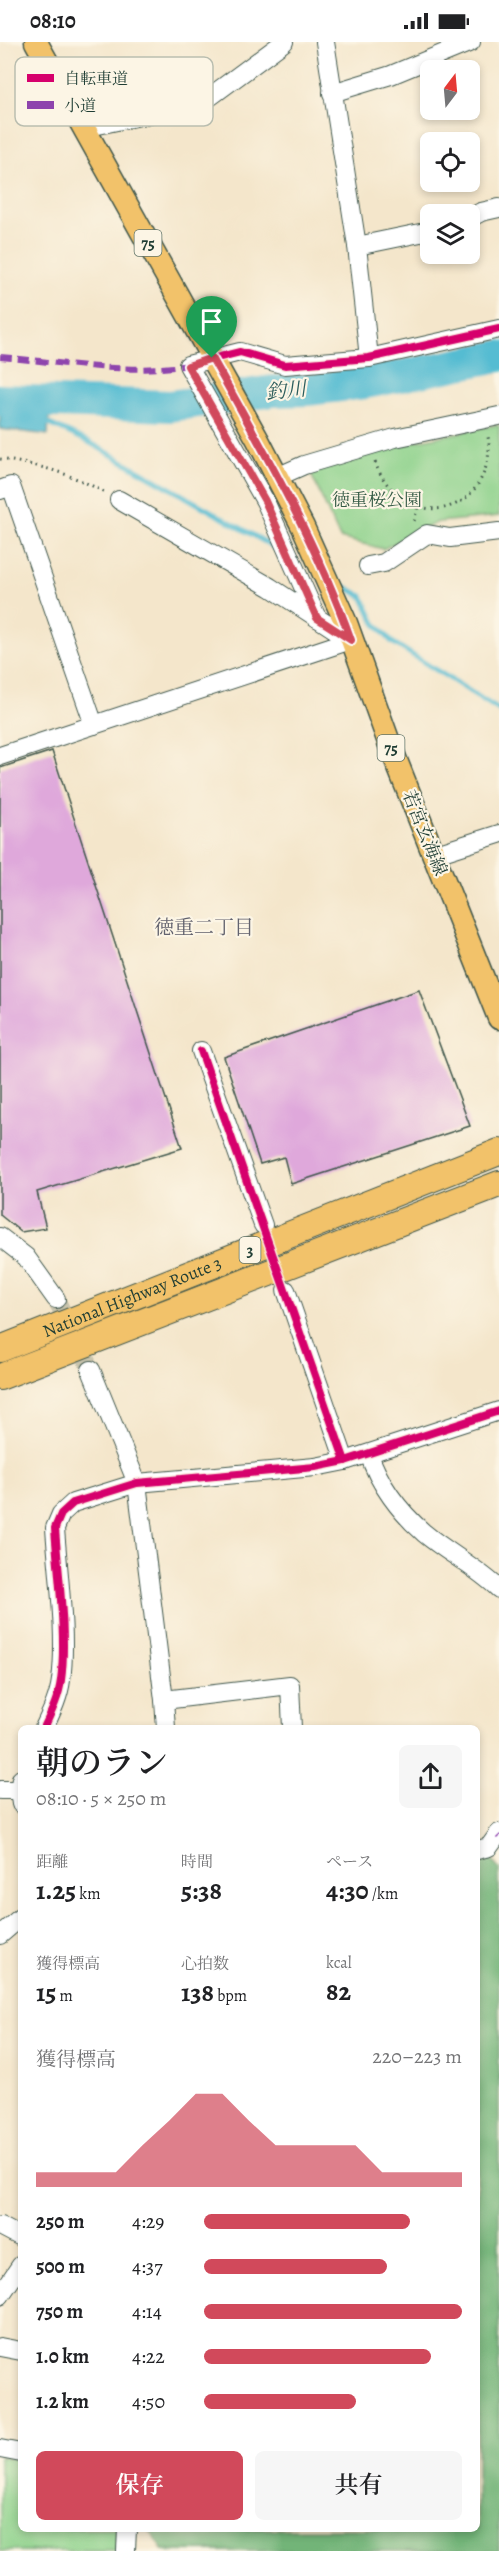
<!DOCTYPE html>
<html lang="ja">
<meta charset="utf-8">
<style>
body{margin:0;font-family:Alegreya,"Noto Serif JP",serif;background:#f6f6f6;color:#202124;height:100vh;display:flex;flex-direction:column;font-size:22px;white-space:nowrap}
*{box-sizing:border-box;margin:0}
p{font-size:20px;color:#757577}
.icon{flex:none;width:33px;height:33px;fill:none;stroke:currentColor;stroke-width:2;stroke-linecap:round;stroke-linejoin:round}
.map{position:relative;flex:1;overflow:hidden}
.drawer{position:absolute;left:18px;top:1683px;width:462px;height:807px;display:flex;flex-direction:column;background:#fff;border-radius:9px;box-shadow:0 3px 9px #0003}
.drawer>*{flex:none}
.needle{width:39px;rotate:16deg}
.controls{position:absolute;left:420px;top:18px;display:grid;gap:12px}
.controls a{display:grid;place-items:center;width:60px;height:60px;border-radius:9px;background:#fff;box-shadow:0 3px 9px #0003;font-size:30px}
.pin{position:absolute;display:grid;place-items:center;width:51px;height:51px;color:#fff;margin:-62px -26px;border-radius:50% 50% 50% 0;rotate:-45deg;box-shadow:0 0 6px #0007}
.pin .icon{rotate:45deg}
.round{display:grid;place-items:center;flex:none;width:63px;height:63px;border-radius:9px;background:#f6f6f6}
.summary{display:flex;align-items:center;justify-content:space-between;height:102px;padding:0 18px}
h1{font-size:33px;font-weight:600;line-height:45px}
.stats{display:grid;grid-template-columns:repeat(3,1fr);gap:9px;height:102px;padding:6px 18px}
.stats div{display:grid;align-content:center}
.stats b{font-size:26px;font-weight:600}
.stats small{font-size:16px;font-weight:400}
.stats p{font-size:16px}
.chart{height:168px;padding:12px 18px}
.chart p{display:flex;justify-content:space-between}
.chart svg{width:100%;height:108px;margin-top:6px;fill:#d1495b;opacity:.7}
.button{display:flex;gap:12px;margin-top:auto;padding:12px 18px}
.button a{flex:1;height:69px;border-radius:9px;background:#d1495b;color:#fff;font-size:24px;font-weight:600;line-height:69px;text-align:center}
.button a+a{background:#f6f6f6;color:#202124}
ul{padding:0 18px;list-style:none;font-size:20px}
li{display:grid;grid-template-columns:96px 72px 1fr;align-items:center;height:45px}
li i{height:15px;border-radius:8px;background:#d1495b}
.status{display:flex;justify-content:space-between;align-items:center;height:42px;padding:0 30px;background:#fff;direction:ltr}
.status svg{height:16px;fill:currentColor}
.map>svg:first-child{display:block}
</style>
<div class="status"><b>08:10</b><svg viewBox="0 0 49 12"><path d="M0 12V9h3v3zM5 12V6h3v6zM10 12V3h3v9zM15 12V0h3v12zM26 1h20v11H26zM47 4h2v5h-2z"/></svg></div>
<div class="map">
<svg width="499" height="2509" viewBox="0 0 499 2509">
<rect width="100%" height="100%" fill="#fcf5e5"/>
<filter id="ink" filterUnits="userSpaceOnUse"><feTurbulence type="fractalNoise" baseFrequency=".0167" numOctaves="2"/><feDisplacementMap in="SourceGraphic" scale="12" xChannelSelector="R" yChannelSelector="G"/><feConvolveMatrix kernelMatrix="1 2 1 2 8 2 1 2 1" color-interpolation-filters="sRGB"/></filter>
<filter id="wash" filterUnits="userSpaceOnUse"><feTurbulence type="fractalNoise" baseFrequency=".008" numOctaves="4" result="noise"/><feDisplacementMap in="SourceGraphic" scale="24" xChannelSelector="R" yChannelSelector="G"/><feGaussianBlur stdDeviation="1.35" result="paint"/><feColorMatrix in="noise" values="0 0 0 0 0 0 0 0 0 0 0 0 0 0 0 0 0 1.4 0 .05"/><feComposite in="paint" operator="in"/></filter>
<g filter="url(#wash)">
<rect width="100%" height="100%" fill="#f4e6cb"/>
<!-- green -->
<g fill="#8ed28c" stroke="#568860" stroke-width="1.5">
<path d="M496,383L499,384V474L438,480L383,507L340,496L310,430L388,405Z"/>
<path d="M0,2414L21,2418V2487H117L116,2509H0Z"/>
</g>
<!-- forest -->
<path fill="#72b478" stroke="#487856" stroke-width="1.5" d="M477,1801L499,1827V2509H163L149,2487H477Z"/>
<!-- water -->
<path fill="#55bcd2" stroke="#3a7c83" stroke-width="1.5" d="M0,348L50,351L48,393L0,387Z"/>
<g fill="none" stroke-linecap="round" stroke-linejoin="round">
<!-- stream -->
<g stroke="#55bcd2" stroke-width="5">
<path d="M45,380L87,399L281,509"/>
<path d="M336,540L362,554L375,581L392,600L499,668"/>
</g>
<!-- river -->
<path stroke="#55bcd2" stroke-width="32" d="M0,358L170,364L273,349L307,348L365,341L499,314"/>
</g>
<g id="blocks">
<!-- building -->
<g fill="#dfa8db">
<path d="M52,709L182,1106L37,1150L46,1186L21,1190L0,1173V726Z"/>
<path d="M419,948L470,1084L291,1142L284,1115L260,1122L224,1015Z"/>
</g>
</g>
</g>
<g filter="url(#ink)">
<use href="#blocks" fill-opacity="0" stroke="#3f564b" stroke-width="1.5"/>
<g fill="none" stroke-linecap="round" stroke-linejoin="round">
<!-- minor-tunnel -->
<path stroke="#c9c4ad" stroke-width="18" stroke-dasharray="18 9" stroke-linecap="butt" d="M56,1257L91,1328"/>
<defs>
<g id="minor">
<path d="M325,0L357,204L369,316"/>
<path d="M332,51L391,33L471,0"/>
<path d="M84,86L178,66L211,54L284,0"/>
<path d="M470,176L481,170L499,166"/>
<path d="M357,204L430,189"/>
<path d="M277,435L304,423L395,396L499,374"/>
<path d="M0,448L11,444L94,683"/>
<path d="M119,458L270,545L351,598"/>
<path d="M368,524L384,521L427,492L450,496L499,490"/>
<path d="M317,576L265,459L188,323L240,310L285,323L369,316L499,287"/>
<path d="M0,714L351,598"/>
<path d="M433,813L499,792"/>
<path d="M201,1009L263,1183"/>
<path d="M0,1195L26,1215L56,1257"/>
<path d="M286,1248L345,1419"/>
<path d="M91,1328L137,1441L164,1658L166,1686"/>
<path d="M369,1412C379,1442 400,1470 424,1491C448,1511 476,1525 499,1547"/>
<path d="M164,1658L290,1643L292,1686"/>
<path d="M44,1686C51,1671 59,1655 61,1638C67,1594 58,1532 55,1486L61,1472L73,1461L137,1441L315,1425L345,1419L499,1369"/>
<path d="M21,1737L19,1748L21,1762"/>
<path d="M0,1748H19"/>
<path d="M477,1808L489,1805L499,1791"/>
<path d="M0,1893L21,1875"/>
<path d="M0,2184L21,2195"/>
<path d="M0,2254L21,2223"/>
<path d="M0,2305L21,2309"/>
<path d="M0,2407L21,2411"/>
<path d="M126,2509L127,2487"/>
</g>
<path id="major" d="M36,0L258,398L303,485L346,581L391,706L499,976"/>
<g id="highway">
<path id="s1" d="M0,1307L499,1110"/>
<path d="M0,1335L499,1142"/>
</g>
</defs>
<!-- minor casing -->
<use href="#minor" stroke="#3f564b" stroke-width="20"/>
<!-- major casing -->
<use href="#major" stroke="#3f564b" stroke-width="25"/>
<!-- highway casing -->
<use href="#highway" stroke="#3f564b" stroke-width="28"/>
<!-- path -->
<g stroke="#3f564b" stroke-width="3" stroke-dasharray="1.5 4.5" stroke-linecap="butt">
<path d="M0,417C43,424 67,430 106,451"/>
<path d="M375,420C386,452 421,478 456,462C479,452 493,419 488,395"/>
<path d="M414,479L418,464"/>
</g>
<!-- minor -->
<use href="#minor" stroke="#fff" stroke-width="18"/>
<!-- major -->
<use href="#major" stroke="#f2c26a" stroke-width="22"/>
<!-- highway -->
<use href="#highway" stroke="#f2c26a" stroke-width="26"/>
<!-- quiet -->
<g stroke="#8e44ad" stroke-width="6" stroke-dasharray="12 6" stroke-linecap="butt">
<path d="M0,315C61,320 126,333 188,323"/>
<path d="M498,1794L499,1795"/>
</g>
<defs>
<g id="cycleway">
<path d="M317,576L265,459L188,323L240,310L285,323L369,316L499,287"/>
<path d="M201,1009L345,1419"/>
<path d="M44,1686C51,1671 59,1655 61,1638C67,1594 58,1532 55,1486L61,1472L73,1461L137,1441L315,1425L345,1419L499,1369"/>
</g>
</defs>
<!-- cycleway casing -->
<use href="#cycleway" stroke="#fcf5e5" stroke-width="11"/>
<!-- cycleway -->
<use href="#cycleway" stroke="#d6006c" stroke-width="8"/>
</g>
</g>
<g fill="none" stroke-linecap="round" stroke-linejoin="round" filter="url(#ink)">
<defs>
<path id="route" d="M212,316C263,407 316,499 351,598L317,576L265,459L188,324Z"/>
</defs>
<!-- route casing -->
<use href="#route" stroke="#fff" stroke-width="12"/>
<!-- route -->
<use href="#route" stroke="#d1495b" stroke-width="8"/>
</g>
<g text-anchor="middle" stroke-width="4.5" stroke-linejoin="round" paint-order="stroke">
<!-- shield labels -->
<g fill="#fcf5e5" stroke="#617469" stroke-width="1.5">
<rect x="134.5" y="188" width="27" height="26" rx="4.5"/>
<rect x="377.5" y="693" width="27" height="26" rx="4.5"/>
<rect x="239.5" y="1195" width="21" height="26" rx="4.5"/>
</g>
<g font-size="16" font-weight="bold" fill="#1f3d34">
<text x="148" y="207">75</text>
<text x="391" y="712">75</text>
<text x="250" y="1214">3</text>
</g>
<!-- park labels -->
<g font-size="18" fill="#355b46" stroke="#fcf5e5">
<text x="377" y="464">徳重桜公園</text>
</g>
<!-- street labels -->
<g font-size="18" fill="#1f3d34" stroke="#fcf5e5">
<text transform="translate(425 791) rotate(68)" y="6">若宮玄海線</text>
<text dy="6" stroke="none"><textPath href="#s1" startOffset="142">National Highway Route 3</textPath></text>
</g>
<!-- water labels -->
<g font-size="20" font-style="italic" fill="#2c5d5c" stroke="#fcf5e5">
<text transform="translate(286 348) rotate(-6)" y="7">釣川</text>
</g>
<!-- neighbourhood labels -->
<g font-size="20" fill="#62626e" stroke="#fcf5e5">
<text x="204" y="892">徳重二丁目</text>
</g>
</g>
<!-- legend -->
<rect x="15" y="15" width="198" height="69" rx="9" fill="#fcf5e5" stroke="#babeb0" stroke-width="1.5"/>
<rect x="27" y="32" width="27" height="8" fill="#d6006c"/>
<rect x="27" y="59" width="27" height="8" fill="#8e44ad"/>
<g font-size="16" fill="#1f3d34">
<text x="64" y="42">自転車道</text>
<text x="64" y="69">小道</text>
</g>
</svg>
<div class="controls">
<a><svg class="needle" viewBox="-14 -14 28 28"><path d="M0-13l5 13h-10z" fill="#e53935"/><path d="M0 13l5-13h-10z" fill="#757577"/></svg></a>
<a><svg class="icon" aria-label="locate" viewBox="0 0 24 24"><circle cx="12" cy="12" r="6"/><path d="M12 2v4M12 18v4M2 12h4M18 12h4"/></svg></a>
<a><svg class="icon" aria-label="layers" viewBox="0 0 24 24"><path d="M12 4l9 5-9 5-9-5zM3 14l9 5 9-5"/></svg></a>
</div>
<div class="pin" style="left:212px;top:316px;background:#1e9e55"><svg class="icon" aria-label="arrive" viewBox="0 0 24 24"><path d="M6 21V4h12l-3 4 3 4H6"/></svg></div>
<section class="drawer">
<div class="summary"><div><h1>朝のラン</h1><p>08:10 · 5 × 250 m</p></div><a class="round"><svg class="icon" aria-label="share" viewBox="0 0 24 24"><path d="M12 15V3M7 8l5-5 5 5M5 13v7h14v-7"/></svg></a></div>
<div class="stats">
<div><p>距離</p><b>1.25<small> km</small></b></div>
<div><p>時間</p><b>5:38</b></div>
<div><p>ペース</p><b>4:30<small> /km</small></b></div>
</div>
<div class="stats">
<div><p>獲得標高</p><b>15<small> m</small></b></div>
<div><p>心拍数</p><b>138<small> bpm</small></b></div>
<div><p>kcal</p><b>82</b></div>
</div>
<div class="chart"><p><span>獲得標高</span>220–223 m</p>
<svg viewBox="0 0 160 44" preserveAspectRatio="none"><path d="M0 44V38L10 38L20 38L30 38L40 27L50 17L60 6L70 6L80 17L90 27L100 27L110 27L120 27L130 38L140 38L150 38L160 38V44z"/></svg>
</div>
<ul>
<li><b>250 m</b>4:29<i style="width:80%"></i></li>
<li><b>500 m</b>4:37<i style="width:71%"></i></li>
<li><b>750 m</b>4:14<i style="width:100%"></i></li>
<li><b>1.0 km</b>4:22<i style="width:88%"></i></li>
<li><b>1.2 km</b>4:50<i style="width:59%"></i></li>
</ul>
<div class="button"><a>保存</a><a>共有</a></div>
</section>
</div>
